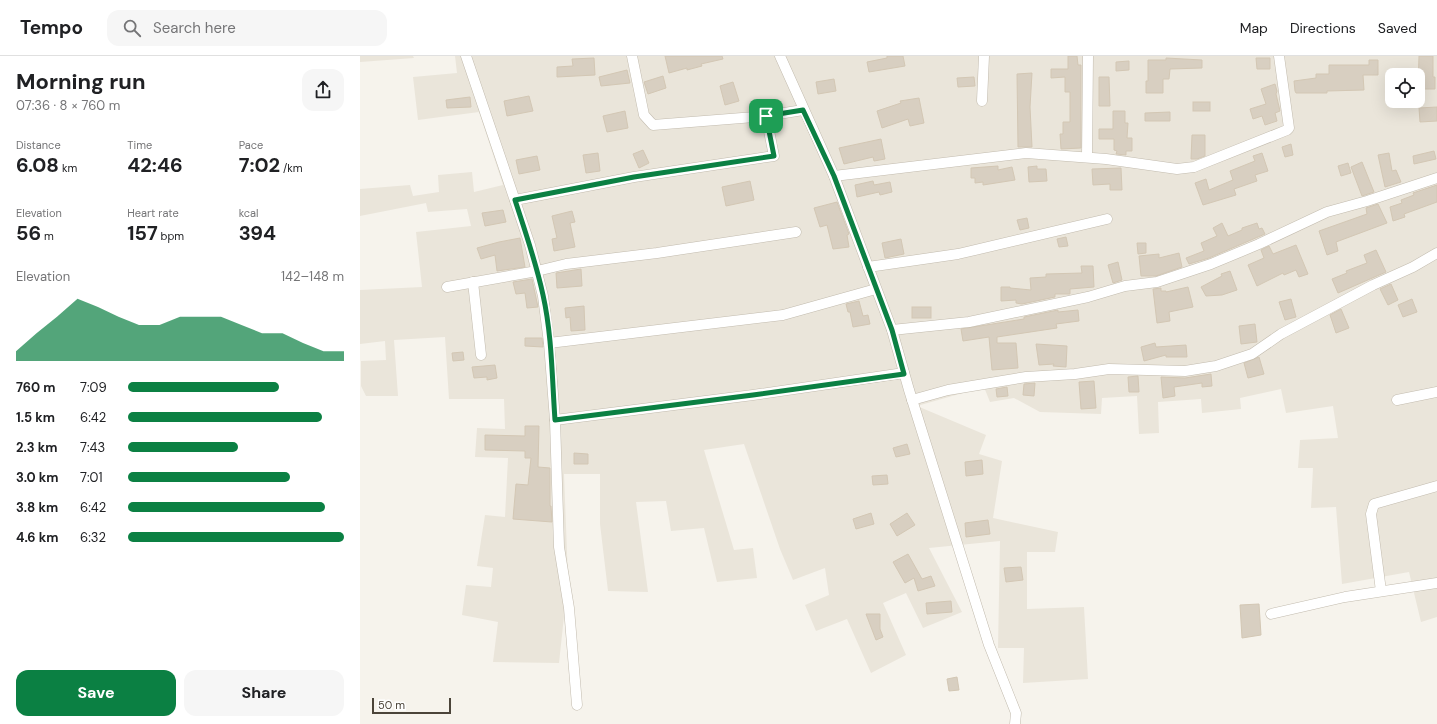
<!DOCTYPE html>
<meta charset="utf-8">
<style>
body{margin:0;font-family:"DM Sans",sans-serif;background:#f6f6f6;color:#202124;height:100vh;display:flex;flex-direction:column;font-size:15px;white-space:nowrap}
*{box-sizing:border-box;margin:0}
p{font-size:13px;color:#757577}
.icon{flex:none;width:22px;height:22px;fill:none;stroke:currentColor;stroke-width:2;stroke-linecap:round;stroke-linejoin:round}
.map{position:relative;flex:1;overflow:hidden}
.side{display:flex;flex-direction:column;background:#fff;width:360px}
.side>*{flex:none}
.tools{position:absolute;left:1025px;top:12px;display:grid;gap:8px}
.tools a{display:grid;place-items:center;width:40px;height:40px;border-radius:8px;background:#fff;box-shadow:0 4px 16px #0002;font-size:20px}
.scale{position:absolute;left:12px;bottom:10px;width:79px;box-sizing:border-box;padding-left:4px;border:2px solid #4b4439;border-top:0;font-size:11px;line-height:14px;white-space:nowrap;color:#4b4439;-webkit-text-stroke:3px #fff;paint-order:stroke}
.pin{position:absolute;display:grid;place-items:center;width:34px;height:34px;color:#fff;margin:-17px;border-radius:8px;box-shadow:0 2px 6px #0006}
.round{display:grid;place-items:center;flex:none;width:42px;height:42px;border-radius:12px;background:#f6f6f6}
.headline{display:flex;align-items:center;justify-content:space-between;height:68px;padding:0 16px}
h1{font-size:22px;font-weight:700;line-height:30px}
.metrics{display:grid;grid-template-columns:repeat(3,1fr);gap:6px;height:68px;padding:4px 16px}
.metrics div{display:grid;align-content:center}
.metrics b{font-size:20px;font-weight:700}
.metrics small{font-size:11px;font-weight:400}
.metrics p{font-size:11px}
.chart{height:112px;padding:8px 16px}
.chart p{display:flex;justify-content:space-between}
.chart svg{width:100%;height:72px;margin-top:4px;fill:#0b8043;opacity:.7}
.primary-button{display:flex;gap:8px;margin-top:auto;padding:8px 16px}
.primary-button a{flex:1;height:46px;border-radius:12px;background:#0b8043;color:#fff;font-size:16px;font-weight:700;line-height:46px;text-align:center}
.primary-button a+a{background:#f6f6f6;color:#202124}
ul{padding:0 16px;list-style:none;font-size:13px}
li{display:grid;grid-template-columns:64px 48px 1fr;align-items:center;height:30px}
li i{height:10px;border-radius:5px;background:#0b8043}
header{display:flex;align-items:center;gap:24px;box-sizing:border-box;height:56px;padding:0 20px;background:#fff;border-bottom:1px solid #e0e0e0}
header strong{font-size:19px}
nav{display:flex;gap:22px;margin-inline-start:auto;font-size:14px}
.search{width:280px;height:36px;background:#f6f6f6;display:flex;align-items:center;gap:10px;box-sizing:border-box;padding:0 14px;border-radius:12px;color:#757577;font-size:15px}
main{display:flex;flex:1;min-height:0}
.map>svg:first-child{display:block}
</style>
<header>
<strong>Tempo</strong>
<div class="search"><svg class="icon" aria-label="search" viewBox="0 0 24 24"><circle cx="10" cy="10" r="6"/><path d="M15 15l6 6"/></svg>Search here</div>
<nav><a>Map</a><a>Directions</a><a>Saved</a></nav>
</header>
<main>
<section class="side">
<div class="headline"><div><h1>Morning run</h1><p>07:36 · 8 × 760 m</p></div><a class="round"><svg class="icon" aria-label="share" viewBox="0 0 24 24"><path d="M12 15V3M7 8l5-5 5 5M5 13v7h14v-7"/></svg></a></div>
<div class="metrics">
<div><p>Distance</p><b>6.08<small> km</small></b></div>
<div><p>Time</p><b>42:46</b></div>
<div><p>Pace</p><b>7:02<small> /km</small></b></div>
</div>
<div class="metrics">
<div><p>Elevation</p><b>56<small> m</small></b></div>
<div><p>Heart rate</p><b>157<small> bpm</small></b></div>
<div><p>kcal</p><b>394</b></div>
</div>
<div class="chart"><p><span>Elevation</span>142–148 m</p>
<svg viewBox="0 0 160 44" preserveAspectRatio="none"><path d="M0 44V38L10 27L20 17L30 6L40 11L50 17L60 22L70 22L80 17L90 17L100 17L110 22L120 27L130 27L140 33L150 38L160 38V44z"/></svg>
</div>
<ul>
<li><b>760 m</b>7:09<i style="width:70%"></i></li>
<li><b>1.5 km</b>6:42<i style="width:90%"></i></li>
<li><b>2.3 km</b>7:43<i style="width:51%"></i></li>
<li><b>3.0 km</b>7:01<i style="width:75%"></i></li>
<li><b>3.8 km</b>6:42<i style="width:91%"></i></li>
<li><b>4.6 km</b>6:32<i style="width:100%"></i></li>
</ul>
<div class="primary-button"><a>Save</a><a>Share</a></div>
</section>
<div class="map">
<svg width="1077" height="668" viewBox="0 0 1077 668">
<rect width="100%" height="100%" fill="#f6f3ec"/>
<!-- residential -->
<g fill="#eae5da" fill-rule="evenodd">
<path d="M0,0H53L54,2L0,6Z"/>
<path d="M95,0H1077V561L1061,566L1049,516L982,528L976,451L951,452L953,412H938L940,384L978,382L973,350L926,357L921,333L880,342L881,353L842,357L841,343L798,346L799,377L779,378L777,340L742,342L741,358L680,356L654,342L630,346L624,331L557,350L626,379L619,398L642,405L633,462L698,476L695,496H667V553L724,551L728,623L663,627L664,592H638L640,485L569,492L602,556L563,572L546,537L523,547L546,599L511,617L487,563L456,575L445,549L469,539L465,512L433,524L420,493L384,388L344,394L374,494L393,492L397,522L357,526L344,472L311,475L306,445L276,446L288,536L248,535L240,468V418H204L208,523L199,607L133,606L138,566L102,559L106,529L131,531L133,512L117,510L125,459L145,461L148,402L115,401L117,372L145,373L144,343H89L85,281L34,284L38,340H6L1,330V305L26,304L25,285L0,288V234L62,231L56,176L111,170L107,153L68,156L66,147L0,160V133L50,129L53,140L79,136L78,119L112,116L114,136L143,129L119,56L58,64L53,21L97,17ZM1032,19H1058V45H1032Z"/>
</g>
<!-- building -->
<g fill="#d8cfc1" stroke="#d3c7b4">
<path d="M305,0H362L363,3L341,8L342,10L327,14V12L309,17Z"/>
<path d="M527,0H543L545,10L509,16L507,6L527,2Z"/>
<path d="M708,0H717L718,9H721V92L701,93L700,78H703V66H710V36H705V21L691,22V13H708Z"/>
<path d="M1059,0H1073V21H1075V33H1058Z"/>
<path d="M234,2L235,19L197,21V11L213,10L212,3Z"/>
<path d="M806,2L842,4V12L810,13L809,23H803V37H786V25H788V4H806Z"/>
<path d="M896,2H910V13H897Z"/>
<path d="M1009,4H1018V19H1003L1004,34L967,35V37H936L935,35L934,25L956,22V18H969V9H1009Z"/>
<path d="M769,5V14L756,15V6Z"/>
<path d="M267,14L270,27L241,30L239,21Z"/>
<path d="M672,17L670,51L672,91H658L657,18Z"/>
<path d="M303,20L306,32L288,38L284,26Z"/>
<path d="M614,21L615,30L598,31L597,22Z"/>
<path d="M739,21H749L750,50H739Z"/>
<path d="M474,23L476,35L458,38L456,26Z"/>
<path d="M373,26L379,45L365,49L360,30Z"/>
<path d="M915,28L917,35L916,38L920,55L915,57L917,65L905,69L902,60L893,63L890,53L906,48L901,33Z"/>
<path d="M169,40L173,55L147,60L144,45Z"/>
<path d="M110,41L111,51L87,52L86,44Z"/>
<path d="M559,42L564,67L550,70L548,63L522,72L517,55L541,47L540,45Z"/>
<rect x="833" y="46" width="17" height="9"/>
<path d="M1077,51V65L1060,66L1059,52Z"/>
<path d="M265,55L268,72L247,76L243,60Z"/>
<path d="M753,55H765V67H768L767,82H772V95H766V99L756,98L757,95L754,94V83H739V73H753Z"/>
<path d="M810,56V65H785V57Z"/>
<path d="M832,79H845V100L837,103H831Z"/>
<path d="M521,83L525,103L514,105L513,101L484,108L479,92Z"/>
<path d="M931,88L933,99L925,101L922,91Z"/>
<path d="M283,94L289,107L279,112L273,98Z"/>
<path d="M1074,95L1076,103L1054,108L1053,100Z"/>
<path d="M238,97L240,115L226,117L223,99Z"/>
<path d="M902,97L908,115L895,119L897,125L874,133L876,139L843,149L835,127L846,123L849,134L873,124L870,115L895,105L893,100Z"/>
<path d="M1029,97L1032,115L1036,114L1041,126L1025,131L1018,99Z"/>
<path d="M177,100L180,114L159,118L156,104Z"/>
<path d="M1002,106L1014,136L1002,140L991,111Z"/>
<path d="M988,107L991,117L981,120L978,110Z"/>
<path d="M638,110V114L652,111L655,124L623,129V126L615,127V122H611V112Z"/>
<path d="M677,110V113H686L687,125L669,126L668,111Z"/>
<path d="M761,112L762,134H750V128L733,129L732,113Z"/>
<path d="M390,125L394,144L366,150L362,131Z"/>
<path d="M513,125L514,129L530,126L532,136L520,139L519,136L497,141L495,129Z"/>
<path d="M1077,129V146L1044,158L1045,161L1033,165L1030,151L1042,147L1041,144L1054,139L1053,137Z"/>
<path d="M477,146L489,178L487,179L489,191L473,193L467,169L460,171L454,152Z"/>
<path d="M1018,148L1027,167L976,186L978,195L967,199L959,175L1007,158L1006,152Z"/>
<path d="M143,154L146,166L125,170L122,157Z"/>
<path d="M212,155L215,166L210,167L215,191L194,195L192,183L197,182L192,160Z"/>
<path d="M667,162L669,172L660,174L657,164Z"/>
<path d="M862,167L868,180L882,174V172L897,167L899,173L902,172L905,178L849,202L829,208L826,202L844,195L841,187L857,180L853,172Z"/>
<path d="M706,181L708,190L699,191L697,183Z"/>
<path d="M160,182L165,211L137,215L135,199L121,203L117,192L139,186Z"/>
<path d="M541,183L544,198L525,202L522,187Z"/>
<path d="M777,187H786V197L778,198Z"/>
<path d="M936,189L948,218L939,221L936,214L924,219L923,217L897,230L888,209L904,202L901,194L909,190L913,198Z"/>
<path d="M1016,194L1026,216L978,237L972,223L987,217L986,215L1007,207L1004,199Z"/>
<path d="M819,197L822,211L796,220H781L779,200L799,198V202Z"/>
<path d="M758,206L762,224L753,227L748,209Z"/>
<path d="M721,210H733L734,231L710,233V238H695V241L662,248L656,247V244L641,245V231H650V232L671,234L670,222L686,221V218L722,217Z"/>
<path d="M221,213L222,230L197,232L196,217Z"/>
<path d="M870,215L877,234L862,239L846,240L841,231L862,220L861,218Z"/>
<path d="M172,223L178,251L167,252L165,237L156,238L153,226Z"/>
<path d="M1031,228L1038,244L1028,249L1020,233Z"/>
<path d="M828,231L833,251L809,256L810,265L797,267L793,233L801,232V235H806V236Z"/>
<path d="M931,243L936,261L925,264L919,246Z"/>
<path d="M1052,243L1057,256L1043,261L1038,249Z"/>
<path d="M499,245L503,260L508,259L510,268L493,271L490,256H488L486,248Z"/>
<path d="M224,250L225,274L211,275L210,261L206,262L205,252Z"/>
<rect x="552" y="251" width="19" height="11"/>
<path d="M981,253L989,272L976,277L970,259Z"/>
<path d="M698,254V256L718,254L719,265L696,268L697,272L637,281V287H656L658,312L632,314L629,281L603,285L601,273L664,263V261Z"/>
<path d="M895,268L897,286L881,288L879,270Z"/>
<path d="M165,282H182L183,291L165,290Z"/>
<path d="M795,287L796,291L826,289L827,301H806V299L784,305L781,291Z"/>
<path d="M676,288L707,290L706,311L693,310L694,308L679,309Z"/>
<path d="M103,296L104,304L93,305L92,297Z"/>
<path d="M899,301L904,318L888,322L884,307Z"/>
<path d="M135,309L137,322L127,324V321L114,322L112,311Z"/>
<path d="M851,318L852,330L842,331V327L814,331L815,340L803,342L801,321L825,322Z"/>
<path d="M778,320L779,336H769L768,321Z"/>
<path d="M734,325L736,352L721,353L719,326Z"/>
<path d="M675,327L674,340L663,339L664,328Z"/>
<path d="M647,331L648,340L637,341L636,333Z"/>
<path d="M165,370H179L178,411L190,412V450H191L192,466L153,463L156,428L168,429L171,402H165V395L125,394V379L165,380Z"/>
<path d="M547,388L550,398L536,401L533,392Z"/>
<path d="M214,397L228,398V408H214Z"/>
<path d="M622,404L623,418L606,420L605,406Z"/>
<path d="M527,419L528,428L513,429L512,420Z"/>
<path d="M511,457L514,468L496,473L493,463Z"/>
<path d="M547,457L555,469L537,480L530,468Z"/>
<path d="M628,464L630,478L606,481L605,467Z"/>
<path d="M548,498L562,523L571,520L575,530L558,535L554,522L545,527L533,506Z"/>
<path d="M661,511L663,524L646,526L644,512Z"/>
<path d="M591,545L592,556L567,558L566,547Z"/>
<path d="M899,548L901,579L882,582L880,549Z"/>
<path d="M506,558H520V573L523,581L516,584Z"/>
<path d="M597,621L599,634L589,635L587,623Z"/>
</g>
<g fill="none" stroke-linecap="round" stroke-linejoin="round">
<defs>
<g id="street">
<path d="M106,0L170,189L183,240L189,287L195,364L199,491L209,552L217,649"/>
<path d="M272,0L284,59L293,69L406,60L443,54"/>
<path d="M420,0L474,120L532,274L549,334L629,589L656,657L655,668"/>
<path d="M622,45L624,0"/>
<path d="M727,101L728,0"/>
<path d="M474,120L666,97L746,103L817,113L834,111L927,74L929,72L919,0"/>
<path d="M155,144L274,121L414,100L406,60"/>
<path d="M508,211L598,198L747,163"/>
<path d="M113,226L121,299"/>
<path d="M87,231L177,215L206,208L297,197L436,176"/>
<path d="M532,274L609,266L728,241L765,230L797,226L851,208L899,188L967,156L1007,145L1077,122"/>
<path d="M189,287L423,259L516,233"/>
<path d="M552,344L588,334L666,321L715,318L749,313L825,315L856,310L892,298L921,278L1013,229L1053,211L1077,197"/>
<path d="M1037,344L1077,336"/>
<path d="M195,364L393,339L544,317"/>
<path d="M1021,535L1011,458L1014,448L1077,430"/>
<path d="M911,558L985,541L1077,527"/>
</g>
</defs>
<!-- street casing -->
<use href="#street" stroke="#c2bbae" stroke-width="11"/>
<!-- street -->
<use href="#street" stroke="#fff" stroke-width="10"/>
</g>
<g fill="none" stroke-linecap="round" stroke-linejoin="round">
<defs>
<path id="route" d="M443,54L474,120L532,274L544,318L393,339L195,364C192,322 192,279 183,239C176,206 165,175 155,144L274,121L414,100L406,60Z"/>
</defs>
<!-- route casing -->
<use href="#route" stroke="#fff" stroke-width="8"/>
<!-- route -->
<use href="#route" stroke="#0b8043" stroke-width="5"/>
</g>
</svg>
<div class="tools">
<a><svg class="icon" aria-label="locate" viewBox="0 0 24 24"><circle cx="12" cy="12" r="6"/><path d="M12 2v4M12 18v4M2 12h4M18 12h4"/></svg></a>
</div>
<div class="scale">50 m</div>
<div class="pin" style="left:406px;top:60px;background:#1e9e55"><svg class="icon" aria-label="arrive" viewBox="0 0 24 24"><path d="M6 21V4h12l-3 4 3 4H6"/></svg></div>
</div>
</main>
